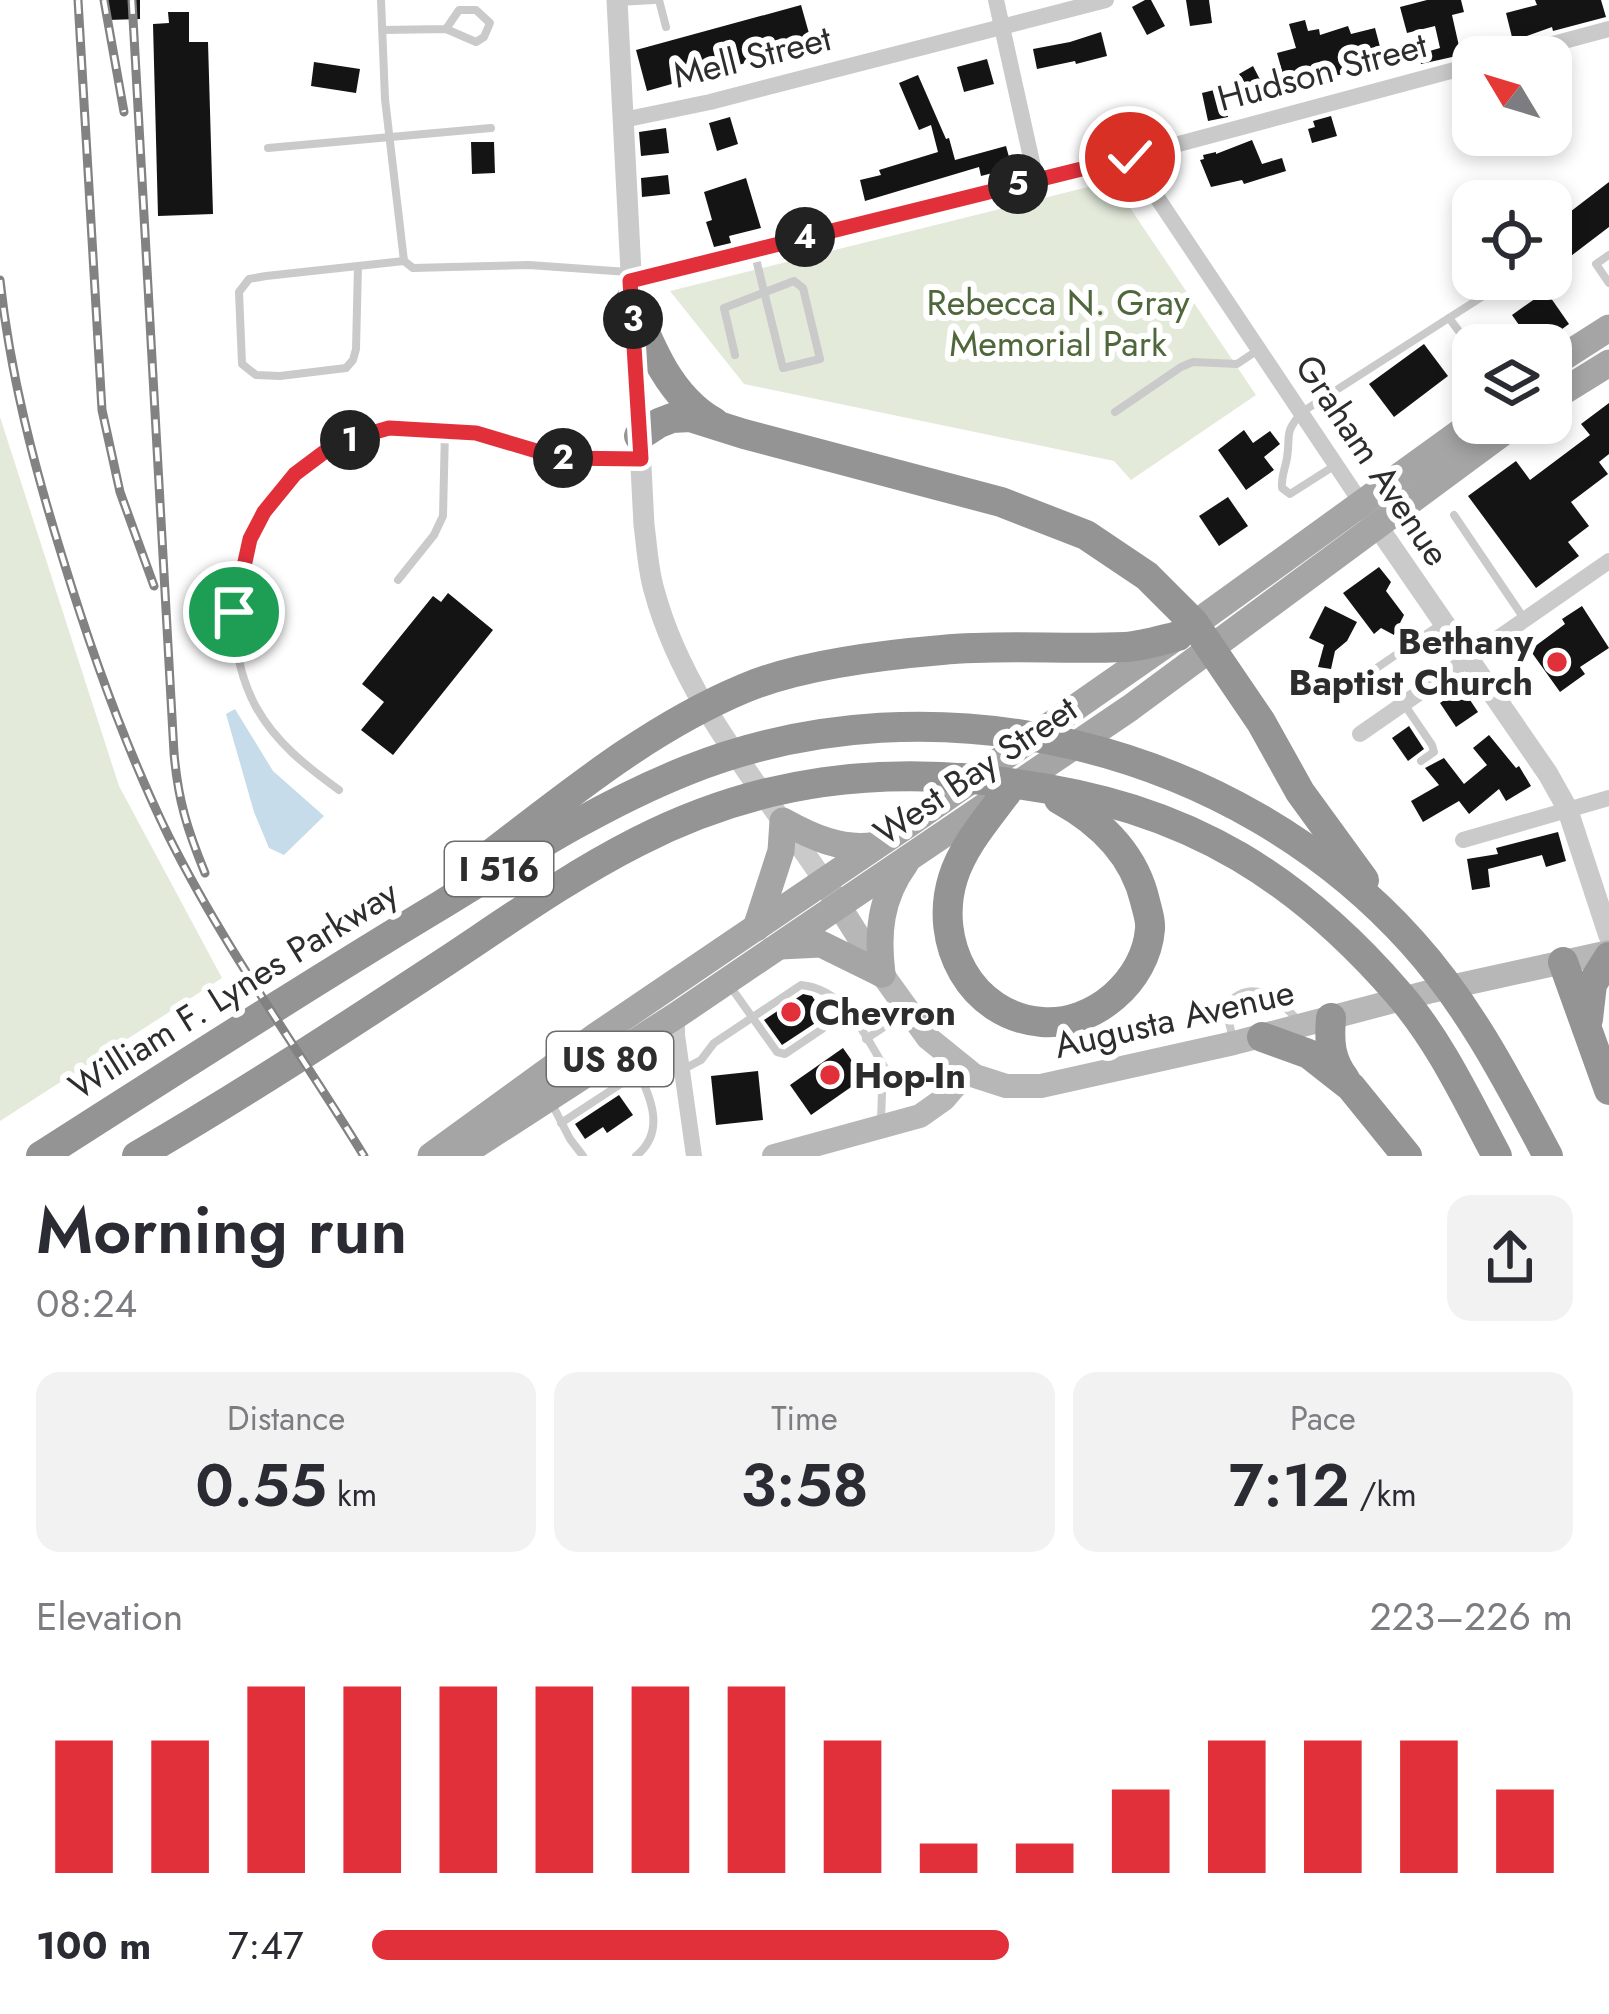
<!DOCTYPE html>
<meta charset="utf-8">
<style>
body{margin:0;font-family:Jost,sans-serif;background:#f2f2f3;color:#2b2b33;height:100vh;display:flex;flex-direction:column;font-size:45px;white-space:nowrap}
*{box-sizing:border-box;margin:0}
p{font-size:39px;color:#7c7c81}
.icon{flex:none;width:66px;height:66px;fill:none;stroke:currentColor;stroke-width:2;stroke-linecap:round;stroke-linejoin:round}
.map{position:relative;height:1156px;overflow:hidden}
.sheet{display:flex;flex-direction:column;background:#fff;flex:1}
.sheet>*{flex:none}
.needle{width:78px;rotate:308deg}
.buttons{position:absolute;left:1452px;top:36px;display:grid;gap:24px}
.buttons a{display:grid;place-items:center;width:120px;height:120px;border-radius:24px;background:#fff;box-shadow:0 6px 18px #0003;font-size:60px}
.pin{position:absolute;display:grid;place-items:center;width:102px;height:102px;color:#fff;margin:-51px;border:6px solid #fff;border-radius:50%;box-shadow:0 3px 12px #0007}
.km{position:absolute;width:60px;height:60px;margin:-30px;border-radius:50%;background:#222;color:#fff;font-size:33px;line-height:60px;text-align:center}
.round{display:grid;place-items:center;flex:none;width:126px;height:126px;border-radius:24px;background:#f2f2f3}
.overview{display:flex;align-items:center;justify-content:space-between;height:204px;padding:0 36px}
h1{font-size:66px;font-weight:600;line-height:90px}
.metrics{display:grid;grid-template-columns:repeat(3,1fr);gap:18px;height:204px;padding:12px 36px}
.metrics div{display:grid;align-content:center;border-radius:24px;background:#f2f2f3;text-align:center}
.metrics b{font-size:60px;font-weight:600}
.metrics small{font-size:33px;font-weight:400}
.metrics p{font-size:33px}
.chart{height:336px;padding:24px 36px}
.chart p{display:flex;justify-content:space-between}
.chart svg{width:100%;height:216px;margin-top:12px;stroke:#e2303b;stroke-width:6}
ul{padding:0 36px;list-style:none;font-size:39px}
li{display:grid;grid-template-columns:192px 144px 1fr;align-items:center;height:90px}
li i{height:30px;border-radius:15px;background:#e2303b}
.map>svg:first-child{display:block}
</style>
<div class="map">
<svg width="1609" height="1156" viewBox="0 0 1609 1156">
<rect width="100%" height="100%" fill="#fff"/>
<!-- green -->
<g fill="#e3eada">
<path d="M1112,181L1256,395L1131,480L1114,461L744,384L670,291Z"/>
<path d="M0,417L119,786L222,978L0,1121Z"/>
</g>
<!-- water -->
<path fill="#c6dcea" d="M235,709L273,771L324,816L284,855L269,848L254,812L226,714Z"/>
<!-- building -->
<g fill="#141414">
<path d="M106,0H140V19L107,20Z"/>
<path d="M1145,0H1151L1165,26L1147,35L1132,7Z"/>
<path d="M1186,0H1209L1212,23L1190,26Z"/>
<path d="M1427,0H1461L1464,12L1452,15L1461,55L1421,64L1419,54L1440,48L1435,26L1407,33L1400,7Z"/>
<path d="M1535,0H1601L1606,17L1553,31L1552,27L1513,41L1506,13L1537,5Z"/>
<path d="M801,5L812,44L647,91L636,50Z"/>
<path d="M168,12H189V42H208L213,214L158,216L153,24L169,23Z"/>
<path d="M1305,20L1308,31L1319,29L1320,35L1348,26L1351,34L1375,28L1383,58L1360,65L1361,69L1287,89L1277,53L1296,48L1289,24Z"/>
<path d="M1101,32L1107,56L1076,64L1075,61L1037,69L1033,49L1070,42Z"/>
<path d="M987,59L994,84L964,92L957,67Z"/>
<path d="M314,62L360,69L356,93L311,86Z"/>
<path d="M1253,66L1269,97L1249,108L1237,85L1245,83L1239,74Z"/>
<path d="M918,75L946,139L949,138L955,160L1006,146L1012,168L981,176L979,167L865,201L860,180L881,175L879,170L938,152L931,125L919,130L899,83Z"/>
<path d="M1222,88L1228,117L1208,121L1202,93Z"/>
<path d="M1331,116L1337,136L1312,143L1308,129L1315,127L1313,121Z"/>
<path d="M730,117L738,144L717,151L709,123Z"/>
<path d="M666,128L669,153L641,156L639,132Z"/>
<path d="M1252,140L1262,164L1282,158L1286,171L1244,184L1242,180L1211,187L1200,160L1204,159L1203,155L1216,152V154Z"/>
<path d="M471,142H494L495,173L472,174Z"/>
<path d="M668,175L670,194L642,197L641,178Z"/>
<path d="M746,178L761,228L729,236L731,243L714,247L706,222L712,220L704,192Z"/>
<path d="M1609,182V227L1563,262L1551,266V254L1571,247L1553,225Z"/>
<path d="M1546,291L1569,324L1540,345H1533L1512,315Z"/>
<path d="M1424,344L1448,376L1394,417L1369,384Z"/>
<path d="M1609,403V454L1599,462L1608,474L1571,502L1589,526L1568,542L1579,556L1536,588L1468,496L1516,461L1530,480L1590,435L1581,424Z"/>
<path d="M1244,430L1253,443L1270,431L1280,444L1264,457L1274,470L1246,490L1218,450Z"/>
<path d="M1228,497L1248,526L1219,546L1199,516Z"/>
<path d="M1379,567L1391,582L1386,591L1404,615L1394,635L1381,628L1374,634L1343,593Z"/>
<path d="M448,593L493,630L393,755L361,730L384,702L362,684L433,596L441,602Z"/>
<path d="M1325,606L1357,622L1347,641L1335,651L1331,669L1318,667L1324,645L1309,638Z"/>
<path d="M1582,606L1609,648L1580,667L1585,674L1560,692L1530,650L1565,624L1562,619Z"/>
<path d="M1462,688L1478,712L1456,727L1440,703Z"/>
<path d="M1409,726L1424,749L1408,761L1392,738Z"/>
<path d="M1489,735L1516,768L1519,766L1531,786L1506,801L1499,789L1469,814L1459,801L1423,822L1411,801L1439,785L1425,768L1444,758L1464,784L1487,765L1473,748Z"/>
<path d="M1558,832L1566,861L1546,867L1542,855L1488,869L1490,887L1472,890L1467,859L1498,854L1496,848Z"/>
<path d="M803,994L812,996L826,1016L782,1045L764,1020Z"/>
<path d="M843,1048L864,1078L811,1115L790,1085Z"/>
<path d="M758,1071L763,1120L716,1125L711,1076Z"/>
<path d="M619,1095L633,1115L607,1133L603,1127L585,1139L575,1124Z"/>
</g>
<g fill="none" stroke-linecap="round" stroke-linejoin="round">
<!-- service -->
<g stroke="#cacaca" stroke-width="8">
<path d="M381,0L385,99L404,261L413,268L529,265L628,272"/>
<path d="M659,0L666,27"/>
<path d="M618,2L654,0"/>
<path d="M383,30L446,29L476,42L484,37L490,23L476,10H459L446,29"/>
<path d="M268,148L491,128"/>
<path d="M1609,255L1596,264L1609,283"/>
<path d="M358,266L356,349L353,360L346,368L280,376L256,375L242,364L239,292L249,279L266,276L404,261"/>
<path d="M1449,318L1473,350"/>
<path d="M735,355L724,308L794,281L803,288L820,359L783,368L754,251"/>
<path d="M1115,412L1181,367L1193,362L1237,364L1258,350"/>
<path d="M1334,466L1290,494L1282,488C1281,477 1285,469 1287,458C1291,433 1283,435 1302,412L1488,293"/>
<path d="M1454,515L1523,617"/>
<path d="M398,580L434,535L443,516L445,431"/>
<path d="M1346,689L1441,624"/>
<path d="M1404,704L1432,745L1434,752L1421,761"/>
<path d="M339,790C306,766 276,743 256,707C199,600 263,447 388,429C407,426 459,430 479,434C505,440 531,452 558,458C583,463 614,459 640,459"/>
<path d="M730,986L777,1052L785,1054L849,1011"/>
<path d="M866,1039L905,1013"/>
<path d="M1233,1039L1225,1006C1252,976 1276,997 1298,1020"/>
<path d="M630,1055C645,1087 671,1128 636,1156"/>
<path d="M553,1106L570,1139L583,1156"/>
<path d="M561,1123L639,1072L682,1070L701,1060L714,1043L801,985C848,990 865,1037 888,1073L882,1093L881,1120"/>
</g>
<!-- minor -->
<g stroke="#cacaca" stroke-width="16">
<path d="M996,0L1036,180"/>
<path d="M1504,57L1609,29"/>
<path d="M623,120L710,102L1106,0"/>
<path d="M1130,157L1362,504"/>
<path d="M630,281L1130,157L1473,65"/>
<path d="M1360,734L1609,561"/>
<path d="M1463,840L1609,798"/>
<path d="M677,1015V1035L694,1156"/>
</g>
<!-- tertiary -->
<g stroke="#cacaca" stroke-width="21">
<path d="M617,0L644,525C647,547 648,570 654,590C683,699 763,789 824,881"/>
<path d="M1371,517L1548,774L1567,808L1609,936"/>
</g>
<!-- secondary -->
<g stroke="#b7b7b7" stroke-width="24">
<path d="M831,893L882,974L928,1038L975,1076L1006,1086H1041L1234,1043L1432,991L1609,952"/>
<path d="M774,1156L920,1116L944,1099L968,1071"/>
</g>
<!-- primary -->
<g stroke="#a5a5a5" stroke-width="27">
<path d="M1551,365L1609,328"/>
<path d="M1551,399L1609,363"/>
<path d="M756,928L781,851L783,821C812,837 842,851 876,845"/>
<path d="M780,946L821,944L882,974"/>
<path d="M882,974C877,934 880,898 905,864"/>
<path d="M431,1156L596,1036L907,825L1178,636L1473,423"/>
<path d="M459,1156L677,1015L1130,708L1516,423"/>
</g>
<!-- motorway -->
<g stroke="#949494" stroke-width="30">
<path d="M631,299C649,344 669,397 714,422"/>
<path d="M639,436L659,423L672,418L690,417L744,434L1001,502L1086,535L1147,576L1193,622L1261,722L1300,792L1364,880"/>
<path d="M1007,792C987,819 963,846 953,878C933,942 970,1016 1042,1022C1094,1026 1146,981 1150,929C1151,920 1147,910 1145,901C1134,854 1101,822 1059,799"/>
<path d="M486,858C567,796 649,728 745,688C800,665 882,655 942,650C1003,644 1064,650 1125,647C1143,646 1161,640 1178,636"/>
<path d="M1563,962L1609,1090"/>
<path d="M1331,1018C1329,1042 1330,1060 1345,1079"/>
<path d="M1588,1019L1592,984L1609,957"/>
<path d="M1262,1037L1309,1054L1351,1087L1407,1156"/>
<path d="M41,1156C174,1071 306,986 441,905C521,856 600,805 688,770C935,672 1235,745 1412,942C1469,1005 1508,1081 1548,1156"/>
<path d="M137,1156C242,1095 343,1029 445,962C507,921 570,876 637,842C760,779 882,765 1017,784C1097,795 1170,816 1240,857C1299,892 1354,942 1398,993C1440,1041 1467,1100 1497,1156"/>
</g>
<defs>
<g id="rail">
<path d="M78,0L102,410L120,492L154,586"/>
<path d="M104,0L124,112"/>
<path d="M132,0L174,753C178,800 187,829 205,873"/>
<path d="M0,280C10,374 34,466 62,556C91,651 125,747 169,837C225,949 299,1050 364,1156"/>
</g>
</defs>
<!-- rail casing -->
<use href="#rail" stroke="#828282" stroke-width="9"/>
<!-- rail -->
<use href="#rail" stroke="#fff" stroke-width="4.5" stroke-dasharray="14" stroke-linecap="butt"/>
</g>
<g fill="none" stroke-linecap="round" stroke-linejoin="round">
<defs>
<path id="route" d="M234,612L250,539L264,512L295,474L323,453L354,438L389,428L476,433L560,458L641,459L630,281L1130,157"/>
</defs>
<!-- route casing -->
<use href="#route" stroke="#fff" stroke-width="24"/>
<!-- route -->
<use href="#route" stroke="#e2303b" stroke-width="15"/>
</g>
<!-- markers -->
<g fill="#e2303b" stroke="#fff" stroke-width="4.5">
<circle cx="1557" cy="662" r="12"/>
<circle cx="791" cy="1012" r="12"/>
<circle cx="830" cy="1075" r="12"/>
</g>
<g text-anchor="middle" stroke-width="12" stroke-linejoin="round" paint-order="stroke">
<!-- shield labels -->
<g fill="#fff" stroke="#6c6c6c" stroke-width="3">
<rect x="445" y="842" width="108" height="54" rx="9"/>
<rect x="547" y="1032" width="126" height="54" rx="9"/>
</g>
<g font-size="33" font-weight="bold" fill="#2d2d2d">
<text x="499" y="881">I 516</text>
<text x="610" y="1071">US 80</text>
</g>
<!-- street labels -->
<g font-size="36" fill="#2d2d2d" stroke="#fff">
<text transform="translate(752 56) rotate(-14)" y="13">Mell Street</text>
<text transform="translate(1322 71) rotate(-15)" y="13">Hudson Street</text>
<text transform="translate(1373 460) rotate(56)" y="13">Graham Avenue</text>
<text transform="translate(975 770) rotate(-34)" y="13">West Bay Street</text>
<text transform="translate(233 989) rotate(-32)" y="13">William F. Lynes Parkway</text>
<text transform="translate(1174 1018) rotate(-13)" y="13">Augusta Avenue</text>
</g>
<!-- park labels -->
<g font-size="36" fill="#4f673b" stroke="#fff">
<text x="1058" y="315">Rebecca N. Gray<tspan x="1058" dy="41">Memorial Park</tspan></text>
</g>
<!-- poi labels -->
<g font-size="36" font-weight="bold" fill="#2d2d2d" stroke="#fff" text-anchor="start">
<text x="1533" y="654" text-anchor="end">Bethany<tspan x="1533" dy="41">Baptist Church</tspan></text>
<text x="815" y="1025">Chevron</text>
<text x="854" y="1088">Hop-In</text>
</g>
</g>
</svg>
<div class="buttons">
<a><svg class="needle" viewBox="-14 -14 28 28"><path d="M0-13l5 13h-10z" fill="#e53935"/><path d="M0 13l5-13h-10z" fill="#7c7c81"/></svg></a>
<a><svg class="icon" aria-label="locate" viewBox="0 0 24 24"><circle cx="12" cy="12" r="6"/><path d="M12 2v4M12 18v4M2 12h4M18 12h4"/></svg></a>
<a><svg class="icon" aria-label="layers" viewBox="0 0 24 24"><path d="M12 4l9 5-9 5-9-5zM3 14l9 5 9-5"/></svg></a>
</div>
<div class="pin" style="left:234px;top:612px;background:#1e9e55"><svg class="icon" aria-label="arrive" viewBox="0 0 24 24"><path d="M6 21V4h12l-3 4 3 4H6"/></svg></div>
<div class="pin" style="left:1130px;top:157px;background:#d93025"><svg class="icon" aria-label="check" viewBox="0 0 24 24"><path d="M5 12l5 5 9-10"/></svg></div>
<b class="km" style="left:350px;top:440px">1</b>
<b class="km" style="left:563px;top:458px">2</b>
<b class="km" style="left:633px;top:319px">3</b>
<b class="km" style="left:805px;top:237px">4</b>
<b class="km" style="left:1018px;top:184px">5</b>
</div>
<section class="sheet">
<div class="overview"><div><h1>Morning run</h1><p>08:24</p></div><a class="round"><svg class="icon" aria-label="share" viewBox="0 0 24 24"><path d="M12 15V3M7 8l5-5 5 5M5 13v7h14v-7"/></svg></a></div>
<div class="metrics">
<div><p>Distance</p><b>0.55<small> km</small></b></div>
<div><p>Time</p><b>3:58</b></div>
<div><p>Pace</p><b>7:12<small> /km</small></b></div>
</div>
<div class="chart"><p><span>Elevation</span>223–226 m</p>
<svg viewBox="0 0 160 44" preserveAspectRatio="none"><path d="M5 44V17M15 44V17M25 44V6M35 44V6M45 44V6M55 44V6M65 44V6M75 44V6M85 44V17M95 44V38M105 44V38M115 44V27M125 44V17M135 44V17M145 44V17M155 44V27"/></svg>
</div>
<ul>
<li><b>100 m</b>7:47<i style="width:53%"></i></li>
</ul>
</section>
